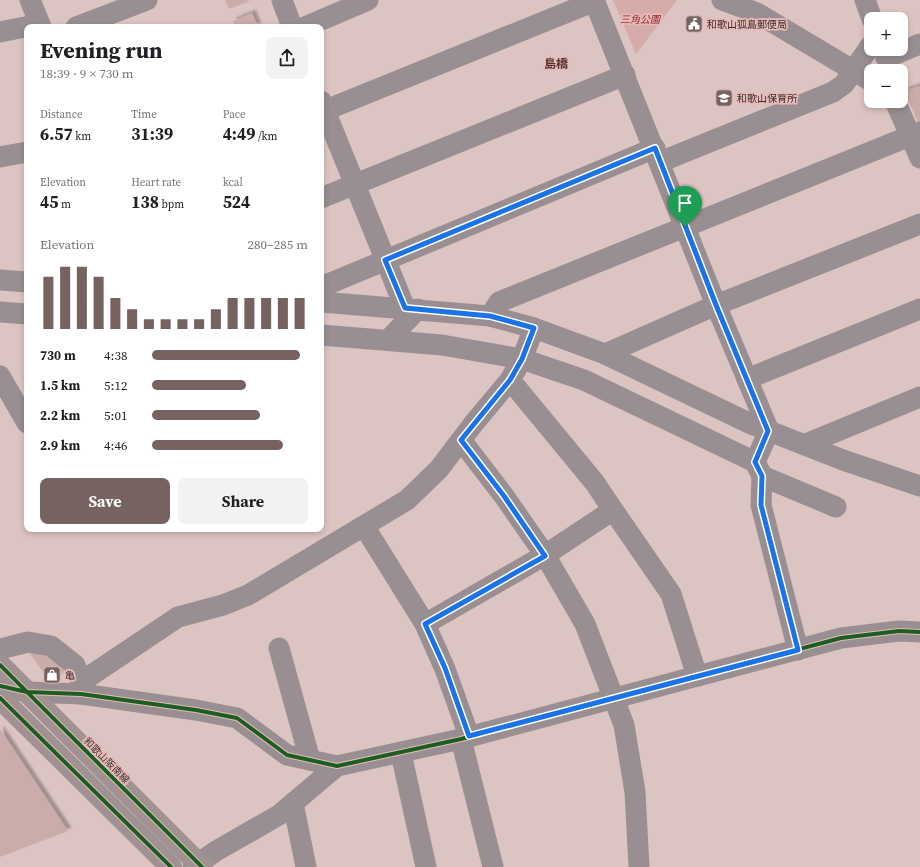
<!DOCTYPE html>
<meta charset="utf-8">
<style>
body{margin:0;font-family:"Source Serif 4","Noto Sans JP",serif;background:#f2f2f2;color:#202124;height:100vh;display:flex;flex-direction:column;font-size:15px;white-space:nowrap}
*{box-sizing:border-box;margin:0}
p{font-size:13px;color:#757577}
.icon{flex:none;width:22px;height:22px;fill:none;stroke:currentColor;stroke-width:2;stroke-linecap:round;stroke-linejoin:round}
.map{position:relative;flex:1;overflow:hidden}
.panel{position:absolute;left:24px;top:24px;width:300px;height:508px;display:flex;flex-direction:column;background:#fff;border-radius:8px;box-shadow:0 2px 6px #0003}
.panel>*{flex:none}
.tools{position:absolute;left:864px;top:12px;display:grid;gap:8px}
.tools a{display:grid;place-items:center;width:44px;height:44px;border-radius:8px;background:#fff;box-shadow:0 2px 6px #0003;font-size:20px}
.pin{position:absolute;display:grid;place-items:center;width:34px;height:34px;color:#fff;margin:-41px -17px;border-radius:50% 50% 50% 0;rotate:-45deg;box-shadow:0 0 4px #0007}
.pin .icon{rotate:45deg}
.round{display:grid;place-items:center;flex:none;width:42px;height:42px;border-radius:8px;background:#f2f2f2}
.head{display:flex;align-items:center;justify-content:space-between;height:68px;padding:0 16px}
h1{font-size:22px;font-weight:700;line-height:30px}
.figures{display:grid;grid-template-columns:repeat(3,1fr);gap:6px;height:68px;padding:4px 16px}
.figures div{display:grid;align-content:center}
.figures b{font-size:17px;font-weight:700}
.figures small{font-size:11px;font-weight:400}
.figures p{font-size:11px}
.chart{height:112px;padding:8px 16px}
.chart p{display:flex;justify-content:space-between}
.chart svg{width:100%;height:72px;margin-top:4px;stroke:#766261;stroke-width:6}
.cta{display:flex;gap:8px;margin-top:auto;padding:8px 16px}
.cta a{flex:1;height:46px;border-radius:8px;background:#766261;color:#fff;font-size:16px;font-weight:700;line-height:46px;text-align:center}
.cta a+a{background:#f2f2f2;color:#202124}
ul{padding:0 16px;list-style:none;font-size:13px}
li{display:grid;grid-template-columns:64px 48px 1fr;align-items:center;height:30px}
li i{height:10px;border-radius:5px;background:#766261}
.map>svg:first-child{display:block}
</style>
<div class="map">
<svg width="920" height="867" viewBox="0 0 920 867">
<defs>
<filter id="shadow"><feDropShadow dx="3.5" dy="-3.5" stdDeviation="1" flood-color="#0004"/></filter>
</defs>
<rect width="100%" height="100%" fill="#dcc4c2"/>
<!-- green -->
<path fill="#d7aba9" d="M613,0H677L636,54Z"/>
<!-- building -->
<g fill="#caadab" filter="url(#shadow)">
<path d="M225,0H247L248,2L229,9Z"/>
<path d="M252,13L258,27H235L233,21Z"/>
<path d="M920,86V122H918L904,91Z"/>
<path d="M28,651L47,655L69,666L51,683Z"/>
<path d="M0,729L68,831L0,857Z"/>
</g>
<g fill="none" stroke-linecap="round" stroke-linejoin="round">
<!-- minor -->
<g stroke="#998f92" stroke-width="21">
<path d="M30,0L41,27"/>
<path d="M282,0L292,27"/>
<path d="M594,0L716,305L769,431L755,462L762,476L836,507"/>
<path d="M722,0L757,13L871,81"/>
<path d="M865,0L872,19"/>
<path d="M76,27L147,0"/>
<path d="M305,27L368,0"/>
<path d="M0,32L40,24"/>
<path d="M886,58L920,44"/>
<path d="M321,101L405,308"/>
<path d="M895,101L920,158"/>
<path d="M321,112L595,1"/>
<path d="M0,157L27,152"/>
<path d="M660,162L833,92L844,84L871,45"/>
<path d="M321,198L625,75"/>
<path d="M0,280L27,282"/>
<path d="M321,287L655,148"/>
<path d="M321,302L490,316L534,328L605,354L751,424L843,460L920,486"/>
<path d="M0,312L27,314"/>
<path d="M490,316L499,302L920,132"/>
<path d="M321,335L442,345L522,359L584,380L755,462"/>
<path d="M388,340L418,309"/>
<path d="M605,354L716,305L920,224"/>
<path d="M0,376L27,423"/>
<path d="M747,379L920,309"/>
<path d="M510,380L595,483L613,510"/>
<path d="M461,440L504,496L545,555L585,624L624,725L635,792L639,867"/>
<path d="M806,444L920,397"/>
<path d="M762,476L761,505L798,650"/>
<path d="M364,526L425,624L445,669L469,736"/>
<path d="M425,624L545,555L613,510L671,594L697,676"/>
<path d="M279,648L310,760"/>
<path d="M0,649L28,642L51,646L75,665L81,682V694"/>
<path d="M81,682L178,617L223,605L248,595L407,500L439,469L474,423L510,380L522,359L534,328"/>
<path d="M0,686L27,692L81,694L196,710L237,718L287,755L337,766L461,739L841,638L899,631L920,632"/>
<path d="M461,739L493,867"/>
<path d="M401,753L426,867"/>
<path d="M293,803L306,867"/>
<path d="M193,867L216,851L279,815L337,766"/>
</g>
<!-- major -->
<g stroke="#a09193" stroke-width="22">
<path d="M0,665L202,867"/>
<path d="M0,698L171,867"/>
</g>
<defs>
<g id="cycleway">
<path d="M0,665L202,867"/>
<path d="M0,686L27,692L81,694L196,710L237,718L287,755L337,766L461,739L841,638L899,631L920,632"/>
<path d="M0,698L171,867"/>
</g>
</defs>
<!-- cycleway casing -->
<use href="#cycleway" stroke="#e6bbb8" stroke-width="6"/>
<!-- cycleway -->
<use href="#cycleway" stroke="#1b5e20" stroke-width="4"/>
</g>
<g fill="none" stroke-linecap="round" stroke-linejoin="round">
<defs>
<path id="route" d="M655,148L716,305L768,431L755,462L762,476L761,505L798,650L469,736L445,668L425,624L545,556L504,496L461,440L510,380L522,359L534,328L490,316L405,308L385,260Z"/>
</defs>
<!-- route casing -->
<use href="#route" stroke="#fff" stroke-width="8"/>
<!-- route -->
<use href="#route" stroke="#1a73e8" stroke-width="5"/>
</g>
<!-- icons -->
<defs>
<symbol id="civic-square" viewBox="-11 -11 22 22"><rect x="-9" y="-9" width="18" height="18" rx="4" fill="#766261" stroke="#e6bbb8"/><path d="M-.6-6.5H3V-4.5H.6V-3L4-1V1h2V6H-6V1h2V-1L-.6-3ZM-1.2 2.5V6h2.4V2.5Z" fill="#fff"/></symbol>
<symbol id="school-square" viewBox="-11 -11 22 22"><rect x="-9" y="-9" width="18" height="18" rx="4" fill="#766261" stroke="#e6bbb8"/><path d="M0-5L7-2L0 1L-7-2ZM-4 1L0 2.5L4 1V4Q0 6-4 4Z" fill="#fff"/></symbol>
<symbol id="shop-square" viewBox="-11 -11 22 22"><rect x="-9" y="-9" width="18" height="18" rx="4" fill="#766261" stroke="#e6bbb8"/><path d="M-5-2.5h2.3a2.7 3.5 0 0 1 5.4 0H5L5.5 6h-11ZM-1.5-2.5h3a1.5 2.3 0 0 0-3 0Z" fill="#fff"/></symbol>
</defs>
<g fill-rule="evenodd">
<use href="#civic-square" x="684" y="14" width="20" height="20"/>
<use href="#school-square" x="714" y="88" width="20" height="20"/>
<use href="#shop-square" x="42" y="665" width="20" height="20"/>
</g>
<g text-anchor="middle" stroke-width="3.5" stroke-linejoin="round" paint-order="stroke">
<!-- park labels -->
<g font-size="10" font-style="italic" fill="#97242d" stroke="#e6bbb8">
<text x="640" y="23">三角公園</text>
</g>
<!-- poi labels -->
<g font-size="10" fill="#3f2e2d" stroke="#e6bbb8" text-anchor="start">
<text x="707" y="28">和歌山狐島郵便局</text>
<text x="737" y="102">和歌山保育所</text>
<text x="65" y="679">亀</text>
</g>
<!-- street labels -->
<g font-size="10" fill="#3f2e2d" stroke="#e6bbb8">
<text transform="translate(107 760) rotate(45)" y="4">和歌山阪南線</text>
</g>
<!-- quarter labels -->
<g font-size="12" font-weight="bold" fill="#583534" stroke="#e6bbb8">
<text x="556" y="68">島橋</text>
</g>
</g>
</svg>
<div class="tools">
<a>+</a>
<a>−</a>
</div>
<div class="pin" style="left:685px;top:227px;background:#1e9e55"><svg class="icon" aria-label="arrive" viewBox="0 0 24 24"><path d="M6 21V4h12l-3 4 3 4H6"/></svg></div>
<section class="panel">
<div class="head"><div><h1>Evening run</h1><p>18:39 · 9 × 730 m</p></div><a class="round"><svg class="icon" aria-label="share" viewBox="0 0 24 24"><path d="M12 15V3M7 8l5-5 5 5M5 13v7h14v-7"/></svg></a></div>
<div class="figures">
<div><p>Distance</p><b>6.57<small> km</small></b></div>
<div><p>Time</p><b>31:39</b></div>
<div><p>Pace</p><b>4:49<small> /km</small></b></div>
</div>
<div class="figures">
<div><p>Elevation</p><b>45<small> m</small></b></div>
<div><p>Heart rate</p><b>138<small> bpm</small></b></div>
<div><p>kcal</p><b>524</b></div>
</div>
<div class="chart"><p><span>Elevation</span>280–285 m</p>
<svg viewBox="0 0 160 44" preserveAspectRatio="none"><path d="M5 44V12M15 44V6M25 44V6M35 44V12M45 44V25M55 44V32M65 44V38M75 44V38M85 44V38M95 44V38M105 44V32M115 44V25M125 44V25M135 44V25M145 44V25M155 44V25"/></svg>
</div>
<ul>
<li><b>730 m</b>4:38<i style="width:95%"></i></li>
<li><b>1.5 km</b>5:12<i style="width:60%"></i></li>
<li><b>2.2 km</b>5:01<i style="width:69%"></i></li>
<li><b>2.9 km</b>4:46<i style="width:84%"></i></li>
</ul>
<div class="cta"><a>Save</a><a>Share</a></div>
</section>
</div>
